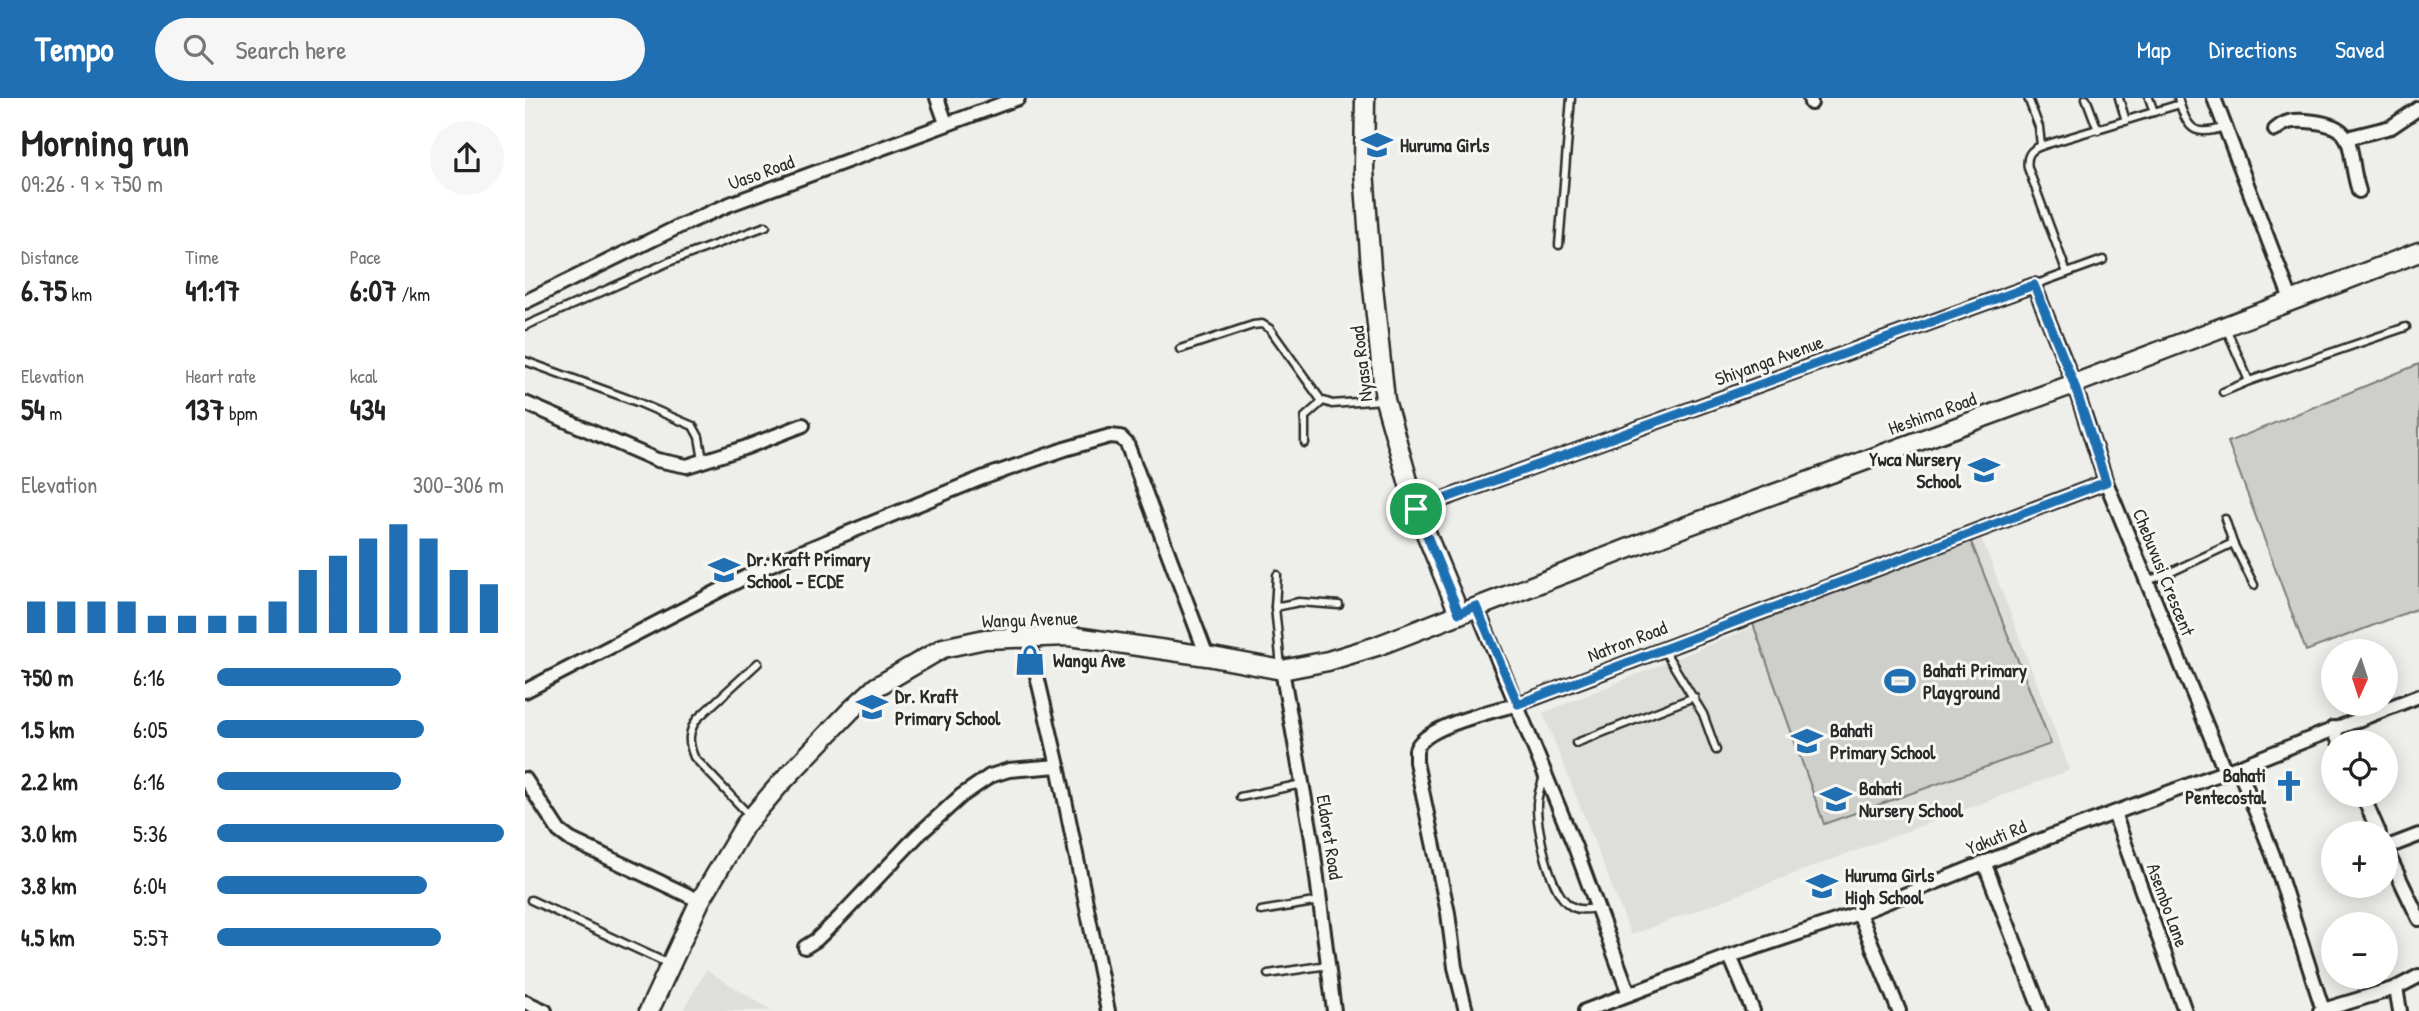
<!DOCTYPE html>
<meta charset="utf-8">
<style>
body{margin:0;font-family:"Patrick Hand",sans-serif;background:#f6f6f6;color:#222;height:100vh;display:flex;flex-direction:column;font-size:26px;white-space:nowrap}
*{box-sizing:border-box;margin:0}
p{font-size:23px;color:#767676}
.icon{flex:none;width:38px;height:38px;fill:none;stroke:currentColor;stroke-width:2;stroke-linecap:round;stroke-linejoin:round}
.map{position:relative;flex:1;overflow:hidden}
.drawer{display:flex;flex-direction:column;background:#fff;width:525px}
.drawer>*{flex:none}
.needle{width:46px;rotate:183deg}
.tools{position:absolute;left:1796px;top:541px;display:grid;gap:14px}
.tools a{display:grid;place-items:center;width:77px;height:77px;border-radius:50%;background:#fff;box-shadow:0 4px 18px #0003;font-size:35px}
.pin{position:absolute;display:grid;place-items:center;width:60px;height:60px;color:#fff;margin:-30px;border:4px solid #fff;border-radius:50%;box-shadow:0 2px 7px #0007}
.round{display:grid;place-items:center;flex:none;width:74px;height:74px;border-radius:37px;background:#f6f6f6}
.head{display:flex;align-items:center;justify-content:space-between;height:119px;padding:0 21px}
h1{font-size:38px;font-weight:700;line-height:52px}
.metrics{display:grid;grid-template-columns:repeat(3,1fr);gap:10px;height:119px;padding:7px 21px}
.metrics div{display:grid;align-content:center}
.metrics b{font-size:30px;font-weight:700}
.metrics small{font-size:19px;font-weight:400}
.metrics p{font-size:19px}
.chart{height:196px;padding:14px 21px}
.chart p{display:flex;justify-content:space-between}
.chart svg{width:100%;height:126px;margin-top:7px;stroke:#1f6fb2;stroke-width:6}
ul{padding:0 21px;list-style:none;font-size:23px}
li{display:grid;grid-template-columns:112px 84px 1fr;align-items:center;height:52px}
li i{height:18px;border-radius:9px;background:#1f6fb2}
header{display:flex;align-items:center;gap:42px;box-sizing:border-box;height:98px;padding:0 35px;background:#1f6fb2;color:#fff}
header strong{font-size:33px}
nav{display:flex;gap:38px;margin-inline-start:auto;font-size:24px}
.search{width:490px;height:63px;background:#f6f6f6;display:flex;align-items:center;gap:18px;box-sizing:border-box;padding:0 24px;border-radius:38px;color:#767676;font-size:26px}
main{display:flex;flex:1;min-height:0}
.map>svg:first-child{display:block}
</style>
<header>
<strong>Tempo</strong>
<div class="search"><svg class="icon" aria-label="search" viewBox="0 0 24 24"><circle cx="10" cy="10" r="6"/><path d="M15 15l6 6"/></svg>Search here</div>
<nav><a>Map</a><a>Directions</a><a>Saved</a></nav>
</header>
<main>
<section class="drawer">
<div class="head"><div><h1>Morning run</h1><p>09:26 · 9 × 750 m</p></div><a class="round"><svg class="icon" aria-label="share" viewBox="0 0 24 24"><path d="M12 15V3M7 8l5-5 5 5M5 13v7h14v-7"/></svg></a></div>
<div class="metrics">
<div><p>Distance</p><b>6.75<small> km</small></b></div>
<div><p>Time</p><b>41:17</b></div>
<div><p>Pace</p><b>6:07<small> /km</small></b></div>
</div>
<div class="metrics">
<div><p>Elevation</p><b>54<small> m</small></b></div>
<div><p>Heart rate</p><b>137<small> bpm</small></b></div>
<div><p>kcal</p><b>434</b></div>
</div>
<div class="chart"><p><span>Elevation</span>300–306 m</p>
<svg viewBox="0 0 160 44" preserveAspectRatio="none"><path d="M5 44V33M15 44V33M25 44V33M35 44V33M45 44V38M55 44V38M65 44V38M75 44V38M85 44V33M95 44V22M105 44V17M115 44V11M125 44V6M135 44V11M145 44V22M155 44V27"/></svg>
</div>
<ul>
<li><b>750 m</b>6:16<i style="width:64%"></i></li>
<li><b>1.5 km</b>6:05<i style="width:72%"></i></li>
<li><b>2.2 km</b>6:16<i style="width:64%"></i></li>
<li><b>3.0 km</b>5:36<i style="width:100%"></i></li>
<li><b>3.8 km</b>6:04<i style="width:73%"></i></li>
<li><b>4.5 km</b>5:57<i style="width:78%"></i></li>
</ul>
</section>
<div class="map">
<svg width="1894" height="913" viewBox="0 0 1894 913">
<rect width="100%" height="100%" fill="#eeeeea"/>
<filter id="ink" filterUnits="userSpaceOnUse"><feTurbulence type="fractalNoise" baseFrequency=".0143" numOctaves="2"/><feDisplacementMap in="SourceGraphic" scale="14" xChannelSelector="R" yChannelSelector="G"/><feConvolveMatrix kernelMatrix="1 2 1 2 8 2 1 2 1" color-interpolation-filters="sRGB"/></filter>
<g filter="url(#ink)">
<!-- built -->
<g fill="#dededb">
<path d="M1455,436L1545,672L1106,837L1018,615Z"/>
<path d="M181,872L248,913H158Z"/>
</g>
<!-- green -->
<g fill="#cececa" stroke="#7c7c7a" stroke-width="2">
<path d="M1894,266V510L1781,553L1703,344Z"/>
<path d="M1445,441L1526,646L1299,726L1226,520Z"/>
</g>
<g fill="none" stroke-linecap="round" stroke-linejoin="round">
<defs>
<g id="lane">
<path d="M1503,0L1514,29L1516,48"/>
<path d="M1561,0L1573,32"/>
<path d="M1594,0L1601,23"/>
<path d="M1624,0L1629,14"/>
<path d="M1653,0C1662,30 1668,40 1700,29"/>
<path d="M1034,147L1046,0"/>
<path d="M1542,175L1503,70C1501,58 1505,52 1516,48L1655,6"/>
<path d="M1509,187L1578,162"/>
<path d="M0,228L146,163L241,128"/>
<path d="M1701,230L1724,283"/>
<path d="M655,251L728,227L737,226L745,231L796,302L807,306L858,302"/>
<path d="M0,263L112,304L168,328L174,339L178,362"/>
<path d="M1698,294L1724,283L1881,229"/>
<path d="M780,345V319L798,303"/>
<path d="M1700,421L1708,445L1729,487"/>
<path d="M752,477L750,509L756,569"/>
<path d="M1622,483L1644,475L1708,445"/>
<path d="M750,509L774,504L814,507"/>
<path d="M1139,552L1178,616L1191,652"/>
<path d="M1051,645L1169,599"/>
<path d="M1019,679C1016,687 1013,696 1012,705C1011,729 1025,796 1046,808C1054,813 1063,811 1072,810"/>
<path d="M715,699L777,686"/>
<path d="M225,718L169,659C163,644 163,634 172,621L233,565"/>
<path d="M6,802L144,866"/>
<path d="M736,813L795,803"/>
<path d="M743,876L803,867"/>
</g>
<g id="street">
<path d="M412,0L421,25"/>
<path d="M1285,0L1286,5"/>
<path d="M1689,0L1767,204"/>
<path d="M1750,32C1760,23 1768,22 1781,23C1837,27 1820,51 1834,93"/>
<path d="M1822,40L1866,29L1894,10"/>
<path d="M0,204L155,128L205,106L493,0"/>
<path d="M0,305L132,362L162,368L219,350L278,327"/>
<path d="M891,411L1509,187L1549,286L1581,384L1700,673"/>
<path d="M951,508L1050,749L1104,896"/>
<path d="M503,539L533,668L583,913"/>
<path d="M757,572L787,741L809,913"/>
<path d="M0,593L242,468L457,380L540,351L585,338L595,339L602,346L682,558"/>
<path d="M1808,630L1814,644"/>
<path d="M1713,669L1748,757L1798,912L1795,913"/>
<path d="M0,681L34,733L46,742L175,803"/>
<path d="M1837,696L1854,735"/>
<path d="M1589,715L1660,913"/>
<path d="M1860,750L1894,821"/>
<path d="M1860,750L1894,737"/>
<path d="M1459,764L1516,913"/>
<path d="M1334,815L1374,913"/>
<path d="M280,849L291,842L315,819L392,738L436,698L465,678L484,672L533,668"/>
<path d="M1205,858L1228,913"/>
<path d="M1871,890L1875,913"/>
<path d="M0,904L20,913"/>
<path d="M1798,912L1871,890L1894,878"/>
<path d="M941,913L930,869L923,815L891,664C891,662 891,654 891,652C898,628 970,613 993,606L1581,384"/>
<path d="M1060,913L1205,858L1334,815L1524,739L1713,669L1894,598"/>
</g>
<g id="secondary">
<path d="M840,0L839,72L846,170L860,302L891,411L934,515"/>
<path d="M124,913L175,803L220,727L255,686L325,613L351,589L418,550L460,541L544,538L682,558L757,572L803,563L852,548L1159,429L1549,286L1894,154"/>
</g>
</defs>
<!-- lane casing -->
<use href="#lane" stroke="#2b2b2b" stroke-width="11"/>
<!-- street casing -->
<use href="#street" stroke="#2b2b2b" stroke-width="18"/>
<!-- secondary casing -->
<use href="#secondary" stroke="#2b2b2b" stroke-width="23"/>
<!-- lane -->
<use href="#lane" stroke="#f6f6f2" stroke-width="6"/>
<!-- street -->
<use href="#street" stroke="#f6f6f2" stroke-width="12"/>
<!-- secondary -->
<use href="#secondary" stroke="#f6f6f2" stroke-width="18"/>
</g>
</g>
<g fill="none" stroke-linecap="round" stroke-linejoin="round" filter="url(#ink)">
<defs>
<path id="route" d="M1509,187L1549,286L1581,384L993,606L951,508L934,515L891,411Z"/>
</defs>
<!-- route casing -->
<use href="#route" stroke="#fff" stroke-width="14"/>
<!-- route -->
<use href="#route" stroke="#1f6fb2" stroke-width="9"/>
</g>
<!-- icons -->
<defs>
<symbol id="school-bare" viewBox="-9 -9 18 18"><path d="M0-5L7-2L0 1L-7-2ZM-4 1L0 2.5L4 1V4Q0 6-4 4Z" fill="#1f6fb2" stroke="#f6f6f2" stroke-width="2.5" paint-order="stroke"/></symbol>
<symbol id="shop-bare" viewBox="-9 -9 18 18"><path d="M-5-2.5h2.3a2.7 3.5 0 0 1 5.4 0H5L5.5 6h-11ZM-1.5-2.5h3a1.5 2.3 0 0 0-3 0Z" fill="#1f6fb2" stroke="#f6f6f2" stroke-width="2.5" paint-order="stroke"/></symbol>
<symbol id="stadium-bare" viewBox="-9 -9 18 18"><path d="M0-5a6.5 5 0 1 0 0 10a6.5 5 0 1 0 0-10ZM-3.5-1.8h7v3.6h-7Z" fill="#1f6fb2" stroke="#f6f6f2" stroke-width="2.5" paint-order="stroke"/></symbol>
<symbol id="church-bare" viewBox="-9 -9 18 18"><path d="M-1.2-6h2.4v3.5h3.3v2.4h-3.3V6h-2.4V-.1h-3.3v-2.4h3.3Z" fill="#1f6fb2" stroke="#f6f6f2" stroke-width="2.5" paint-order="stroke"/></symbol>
</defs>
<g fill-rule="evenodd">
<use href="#school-bare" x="830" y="25" width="44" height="44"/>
<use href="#school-bare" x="1437" y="350" width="44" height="44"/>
<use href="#school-bare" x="177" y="450" width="44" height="44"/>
<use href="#shop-bare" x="483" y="540" width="44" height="44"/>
<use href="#stadium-bare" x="1353" y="561" width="44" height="44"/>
<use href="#school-bare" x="325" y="587" width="44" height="44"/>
<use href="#school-bare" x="1260" y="621" width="44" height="44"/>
<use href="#church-bare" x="1742" y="666" width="44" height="44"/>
<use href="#school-bare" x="1289" y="679" width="44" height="44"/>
<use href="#school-bare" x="1275" y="766" width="44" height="44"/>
</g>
<g text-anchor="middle" stroke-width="6" stroke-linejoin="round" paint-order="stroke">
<!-- poi labels -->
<g font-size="19" font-weight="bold" fill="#2b2b2b" stroke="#f6f6f2" text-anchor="start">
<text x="875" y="54">Huruma Girls</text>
<text x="1436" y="368" text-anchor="end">Ywca Nursery<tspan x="1436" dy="22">School</tspan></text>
<text x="222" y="468">Dr. Kraft Primary<tspan x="222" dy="22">School - ECDE</tspan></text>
<text x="528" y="569">Wangu Ave</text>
<text x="1398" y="579">Bahati Primary<tspan x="1398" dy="22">Playground</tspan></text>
<text x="370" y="605">Dr. Kraft<tspan x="370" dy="22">Primary School</tspan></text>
<text x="1305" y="639">Bahati<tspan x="1305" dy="22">Primary School</tspan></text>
<text x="1741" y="684" text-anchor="end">Bahati<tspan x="1741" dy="22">Pentecostal</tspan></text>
<text x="1334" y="697">Bahati<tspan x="1334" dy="22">Nursery School</tspan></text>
<text x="1320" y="784">Huruma Girls<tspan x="1320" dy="22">High School</tspan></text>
</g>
<!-- street labels -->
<g font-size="19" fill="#2b2b2b" stroke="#f6f6f2">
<text transform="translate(236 74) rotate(-20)" y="7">Uaso Road</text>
<text transform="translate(1244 262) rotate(-20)" y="7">Shiyanga Avenue</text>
<text transform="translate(836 266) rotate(-97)" y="7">Nyasa Road</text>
<text transform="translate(1407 315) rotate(-20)" y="7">Heshima Road</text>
<text transform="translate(1639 474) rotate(68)" y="7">Chebuvusi Crescent</text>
<text transform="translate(505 521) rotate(-2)" y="7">Wangu Avenue</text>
<text transform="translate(1102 543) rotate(-21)" y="7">Natron Road</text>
<text transform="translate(805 739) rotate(81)" y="7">Eldoret Road</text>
<text transform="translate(1471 739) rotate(-22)" y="7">Yakuti Rd</text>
<text transform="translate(1643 807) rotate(70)" y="7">Asembo Lane</text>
</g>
</g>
</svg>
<div class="tools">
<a><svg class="needle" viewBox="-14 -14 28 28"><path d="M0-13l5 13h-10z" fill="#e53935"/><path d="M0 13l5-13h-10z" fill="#767676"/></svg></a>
<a><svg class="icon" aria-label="locate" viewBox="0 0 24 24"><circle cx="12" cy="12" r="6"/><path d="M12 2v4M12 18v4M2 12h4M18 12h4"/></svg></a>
<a>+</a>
<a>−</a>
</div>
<div class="pin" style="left:891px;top:411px;background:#1e9e55"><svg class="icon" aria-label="arrive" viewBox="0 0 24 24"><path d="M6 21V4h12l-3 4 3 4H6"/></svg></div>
</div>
</main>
